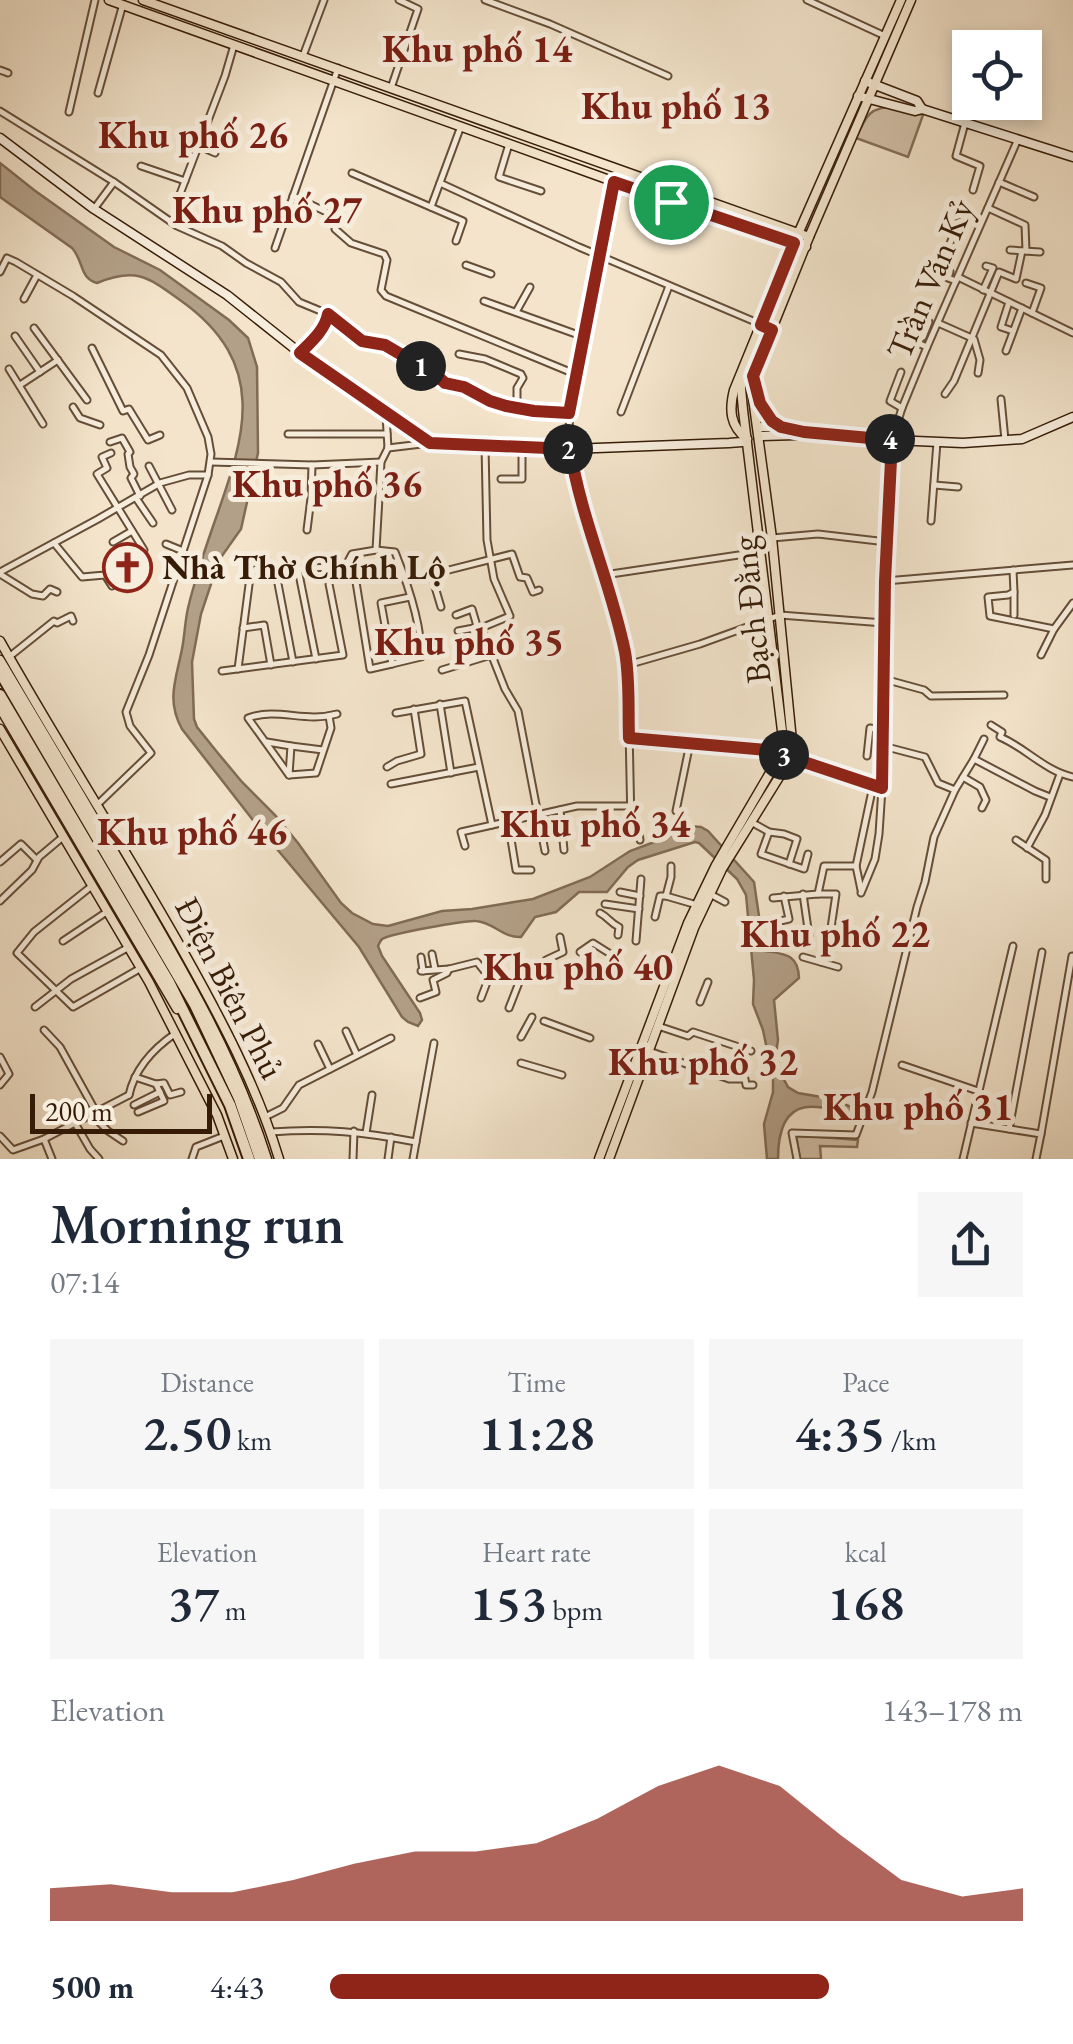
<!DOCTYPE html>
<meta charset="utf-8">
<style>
body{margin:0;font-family:"EB Garamond",serif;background:#f6f6f7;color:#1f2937;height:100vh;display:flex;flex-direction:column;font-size:38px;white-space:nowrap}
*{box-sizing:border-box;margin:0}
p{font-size:32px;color:#747a83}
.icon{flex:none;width:55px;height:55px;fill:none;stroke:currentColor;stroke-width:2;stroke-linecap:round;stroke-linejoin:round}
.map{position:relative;height:1159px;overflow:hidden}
.panel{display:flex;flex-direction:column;background:#fff;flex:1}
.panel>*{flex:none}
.controls{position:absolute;left:952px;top:30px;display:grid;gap:20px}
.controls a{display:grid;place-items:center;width:90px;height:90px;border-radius:0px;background:#fff;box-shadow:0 5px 15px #0003;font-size:50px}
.scale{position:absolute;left:30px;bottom:25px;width:182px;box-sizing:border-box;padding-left:10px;border:5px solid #361c07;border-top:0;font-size:28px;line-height:35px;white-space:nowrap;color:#361c07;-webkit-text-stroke:8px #f7eddd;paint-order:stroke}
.pin{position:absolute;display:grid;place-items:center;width:85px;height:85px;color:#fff;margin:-42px;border:5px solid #fff;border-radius:50%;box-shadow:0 2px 10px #0007}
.km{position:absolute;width:50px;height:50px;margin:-25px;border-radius:50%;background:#222;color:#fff;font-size:28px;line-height:50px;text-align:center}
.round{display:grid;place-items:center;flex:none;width:105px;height:105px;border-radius:0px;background:#f6f6f7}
.overview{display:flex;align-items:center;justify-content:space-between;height:170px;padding:0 50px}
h1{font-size:55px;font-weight:600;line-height:75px}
.figures{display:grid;grid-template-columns:repeat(3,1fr);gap:15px;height:170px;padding:10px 50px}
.figures div{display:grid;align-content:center;border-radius:0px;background:#f6f6f7;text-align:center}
.figures b{font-size:50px;font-weight:600}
.figures small{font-size:28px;font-weight:400}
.figures p{font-size:28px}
.chart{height:280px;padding:20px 50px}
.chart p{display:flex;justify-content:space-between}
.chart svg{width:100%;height:180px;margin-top:10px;fill:#8f2418;opacity:.7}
ul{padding:0 50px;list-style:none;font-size:32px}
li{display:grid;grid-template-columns:160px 120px 1fr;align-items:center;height:75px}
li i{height:25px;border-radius:12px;background:#8f2418}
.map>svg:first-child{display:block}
</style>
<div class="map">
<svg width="1073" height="1159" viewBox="0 0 1073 1159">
<rect width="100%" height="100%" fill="#f3e4cb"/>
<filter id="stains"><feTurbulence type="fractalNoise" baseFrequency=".002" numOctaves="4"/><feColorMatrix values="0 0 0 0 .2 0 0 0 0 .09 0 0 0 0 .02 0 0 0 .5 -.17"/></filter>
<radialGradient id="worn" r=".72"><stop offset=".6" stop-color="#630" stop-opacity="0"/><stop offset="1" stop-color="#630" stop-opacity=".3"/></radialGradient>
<!-- green -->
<g fill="#d3c2aa" stroke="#846f58" stroke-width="2.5">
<path d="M896,106L923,115L908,157L856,138C866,115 870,107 896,106Z"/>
<path d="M796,1135L858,1140L857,1147L820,1146L821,1159H800Z"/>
</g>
<!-- water -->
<path fill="#b3a088" stroke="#816b54" stroke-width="2.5" d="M0,163L34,190L114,247L160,270L229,320L248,338L257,367L258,453L241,529L219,560L201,614L192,662L194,719L197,727L217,752L242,782L275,815L298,843L341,903L352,913L373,924L388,926L442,911L472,909L533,899L590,877L630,851L657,841L681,827L689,826L701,827L708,831L754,882L759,916L756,949C778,955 798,949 799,978L774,1000L778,1040L776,1053L781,1074L788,1087L798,1093L833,1099L869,1115L867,1123C820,1102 778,1090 778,1159H767L764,1124L773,1092V1078L763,1030L753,1004L754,980L746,895L737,879L699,843L695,842L638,860L628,867L607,892H579L556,912L535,917L521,937C503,938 493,922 476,921C465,920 390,934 382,939C380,941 379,944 378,946L382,956L420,1013L422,1020L418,1026L408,1022L402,1017L359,947L256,824L182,729C166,700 176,680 182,649C185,634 185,618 189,604C193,587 199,570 204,553C235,457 283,373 180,300C148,277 136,267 97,283C79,278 84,261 72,248L0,197Z"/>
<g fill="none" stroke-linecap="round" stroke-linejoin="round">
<defs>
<g id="street">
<path d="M485,0L550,24L668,76"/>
<path d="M807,0L885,36"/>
<path d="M303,56L324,0"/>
<path d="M0,70L8,73"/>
<path d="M391,88L418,9L399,0"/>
<path d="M98,93L123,4"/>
<path d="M0,111L114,182L177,226L222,246L246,263L281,282L299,302L328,314L362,341L385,345L436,375L445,383L464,387L490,401L534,411L569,413"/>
<path d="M69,112L95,0"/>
<path d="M965,123L956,156L980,166L973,190"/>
<path d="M509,144L499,177L541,191"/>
<path d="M199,146L215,153"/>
<path d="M141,166L185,181"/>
<path d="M618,170L594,278L569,413L570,449L577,488L604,575L625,653L628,679L631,825L638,827L640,840"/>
<path d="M352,173L463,221L456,241"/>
<path d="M999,182L1034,197"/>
<path d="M440,183L579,247L772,329"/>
<path d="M180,194L225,76L234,45"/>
<path d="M293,196L339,218L335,229L351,243L384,254L387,260L381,290L386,296L575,374"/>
<path d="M431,207L461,126"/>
<path d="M988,208L1025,225L1026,251"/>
<path d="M94,209L114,182"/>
<path d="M275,248L338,68"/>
<path d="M1010,250L1040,252"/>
<path d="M466,265L491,274"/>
<path d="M0,272L7,258L16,262L73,296L161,355L187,388L208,437L211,454L208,475L149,655L126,712L130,726L151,753L98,804"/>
<path d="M958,277L1073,333"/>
<path d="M956,281L948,278L950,272L940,267L959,222"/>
<path d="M1026,283L1041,288L1032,313"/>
<path d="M983,290L993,268L986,266"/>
<path d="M24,299L37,275"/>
<path d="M484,301L584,337"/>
<path d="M1009,302L1001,327L1013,331"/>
<path d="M516,312L530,287"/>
<path d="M938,323L974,339L980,360L978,373"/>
<path d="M34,328L87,400"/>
<path d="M15,336L40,372"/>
<path d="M923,337L929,322L916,316L906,338L927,347"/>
<path d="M92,348L123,411L129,409L148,440L160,435"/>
<path d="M1006,351L1022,308"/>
<path d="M300,353C311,342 325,330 328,314"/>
<path d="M459,354L485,359L521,374L523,378L517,388V406"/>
<path d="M9,369L43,424"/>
<path d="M901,372L890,401L902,408"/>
<path d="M20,385L58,360"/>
<path d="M945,394L954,381L999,272L1016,279L1022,251"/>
<path d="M1001,399L1005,440"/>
<path d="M73,407L80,418L100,425"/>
<path d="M621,412L669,286"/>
<path d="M386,415L388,448"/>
<path d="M288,434H387"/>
<path d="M110,442L122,438L130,452L128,454L130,467L134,474L131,478L140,496"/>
<path d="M485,446L487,540L494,579L510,616L481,628L505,689L518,711L545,851"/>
<path d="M388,448L430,443"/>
<path d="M111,453L102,457L107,468L97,474L144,550"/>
<path d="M211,462L312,465L381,462"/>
<path d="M149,466L172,510"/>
<path d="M501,479H522V447"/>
<path d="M934,485L958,487"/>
<path d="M136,498L153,523"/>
<path d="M931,521L937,442"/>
<path d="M307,530L311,498L312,465"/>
<path d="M772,538L818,534L887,542"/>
<path d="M113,542L132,531"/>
<path d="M54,543L82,577L105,575L112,586"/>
<path d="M166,544L183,551"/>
<path d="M376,550L395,552C407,582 422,626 421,657L392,664L381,603L410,597"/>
<path d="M345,567L356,582L370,669L392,664"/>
<path d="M275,568L293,662"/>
<path d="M298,569L316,659"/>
<path d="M1013,570L1014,592L1008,595L988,597L990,616L1054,629"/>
<path d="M0,572L98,519L160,483L189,475H208"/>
<path d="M0,574L32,594L43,596L50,589L57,592"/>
<path d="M604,575L759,552"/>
<path d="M885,581L1073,565"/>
<path d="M441,607L432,577L433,574L512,554L520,577L527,578L533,592L539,590"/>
<path d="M456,615L472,609L477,626"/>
<path d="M1014,615V592"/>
<path d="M243,628L264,625L271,665"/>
<path d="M458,631L479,627"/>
<path d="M1041,655L1054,629L1073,603"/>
<path d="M9,657L54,621L57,623L71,616L73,621"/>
<path d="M627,665L700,644L780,615L884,623"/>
<path d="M238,669L250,577L256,569L345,567L352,554L376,550L381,462L388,448"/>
<path d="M442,670L491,655"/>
<path d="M222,671L343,655L329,584L330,569"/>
<path d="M884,679L924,690L931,696L1004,695"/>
<path d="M440,704L451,773"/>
<path d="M396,713L465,701L492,825"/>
<path d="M991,725L1002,732L1000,737C1026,748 1045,771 1073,777"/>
<path d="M629,737L768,750L882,788"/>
<path d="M267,742L291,746L289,775L316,773L331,728L329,716"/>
<path d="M291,746L323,750"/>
<path d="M883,746L925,757L938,783L955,790L974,759L1035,791L1050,797"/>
<path d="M867,756L870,728L883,730"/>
<path d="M974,759L984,739"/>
<path d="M387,767L397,761L421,754L414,709"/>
<path d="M289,775L248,718C278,707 304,723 337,714"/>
<path d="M963,777L980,787L986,800L982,808"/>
<path d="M391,784L479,767"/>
<path d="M560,810L564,850"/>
<path d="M676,811L690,743"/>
<path d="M508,821L516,870H531"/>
<path d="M751,822L769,832L784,834L797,839L789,864"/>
<path d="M769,832L761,854L804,869L808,854"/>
<path d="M1016,840L1046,860V879"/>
<path d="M465,846L461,832L577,806H631"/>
<path d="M1027,848L1045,815L1060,774"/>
<path d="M0,862L21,844L37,860"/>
<path d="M671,866V877L666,896L697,905"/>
<path d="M93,885L34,932L17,953L73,1007L141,968"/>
<path d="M861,890L856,866L873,786"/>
<path d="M620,892L640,896"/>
<path d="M861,893L875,859L879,834L882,788L885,581L892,440L902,408L927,347L1018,139"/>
<path d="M710,894L725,902"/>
<path d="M803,894L809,936"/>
<path d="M773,898L818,894"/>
<path d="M0,901L32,870L39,857L64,836"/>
<path d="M605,904L639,909"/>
<path d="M600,913C608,917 610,923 619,927L618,935"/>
<path d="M655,917L660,896H666"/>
<path d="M776,922L789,919L784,896"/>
<path d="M63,941L108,911"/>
<path d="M636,941L641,879"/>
<path d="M580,952L593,943L612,955"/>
<path d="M432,954L435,969"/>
<path d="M421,957L423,971"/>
<path d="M803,957L838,967"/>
<path d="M546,960L563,952L560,937"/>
<path d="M821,962L831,928L836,894H818L824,866H856"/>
<path d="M421,971L449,969L477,962L489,977L481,998"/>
<path d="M420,998L436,992L433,980L447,973L449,969"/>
<path d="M700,1002L708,982"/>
<path d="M35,1007L71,979L129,947"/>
<path d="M509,1008L525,967L537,963"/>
<path d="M544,1021L590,1038"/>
<path d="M658,1026L688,1036L693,1032L751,1051"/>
<path d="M44,1030L60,1047L96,1112"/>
<path d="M346,1031L357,1055"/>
<path d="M521,1037L532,1017"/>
<path d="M318,1044L330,1069"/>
<path d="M649,1051L729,1079H745L746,1085H753"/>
<path d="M0,1057L9,1074L0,1085"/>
<path d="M521,1063L562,1075"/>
<path d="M902,1065L978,1091"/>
<path d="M135,1077L156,1084L164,1101L138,1112"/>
<path d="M156,1084L164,1083L170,1095L181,1092"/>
<path d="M129,1095C135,1068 154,1048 176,1033"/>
<path d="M134,1105L160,1092"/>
<path d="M91,1114L108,1131L123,1141"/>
<path d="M265,1117L283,1108L299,1085L391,1038"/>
<path d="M75,1123L90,1149L99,1159"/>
<path d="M971,1123L1041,1134L1036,1159"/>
<path d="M1009,1129L1042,952"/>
<path d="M271,1132C325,1128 363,1132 416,1142L413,1159"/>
<path d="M366,1133L372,1095"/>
<path d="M1041,1134L1072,956"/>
<path d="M0,1136L13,1150L44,1139L129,1095"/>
<path d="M44,1139L52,1159"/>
<path d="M416,1142L434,1043"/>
<path d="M192,1159L196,1147L224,1136"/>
<path d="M353,1159L354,1131"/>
<path d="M388,1159L391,1137"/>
<path d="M797,1159L792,1133L856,1135L872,1092L917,907L925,882L934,837L955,790"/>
<path d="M963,1159L1013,946"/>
</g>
<g id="secondary">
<path d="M865,81L917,101L922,109"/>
<path d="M858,96L915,111L922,109L1073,157"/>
<path d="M0,138L94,209L227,295L300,353L430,443L570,449L729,443L742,442L747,439"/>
<path d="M758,427L795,428L804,432L892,440L963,443L1022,439L1073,417"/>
<path d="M760,436L796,435L804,432"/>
</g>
<g id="primary">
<path d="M109,0L615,182L806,247"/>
<path d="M143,0L809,237"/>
<path d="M757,390L767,415L781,427"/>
<path d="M747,439C730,426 729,410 734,390L794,243L901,0"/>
<path d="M0,641C59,746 124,846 183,951C220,1017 257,1086 279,1159"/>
<path d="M0,660C45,735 89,809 133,884C185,973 236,1060 267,1159"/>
<path d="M0,708L177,1009"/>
<path d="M0,729L149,982L217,1115L233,1159"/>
<path d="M599,1159L688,923L716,865L781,754L783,739L743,410L741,388L743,371"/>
<path d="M609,1159L694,928L722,869L791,758L792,741L772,538L752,391L753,376L809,237L911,0"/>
</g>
<g id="highway">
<path d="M0,672L195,1005L239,1098L260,1159"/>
<path d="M0,695L169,982L230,1105L249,1159"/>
</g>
</defs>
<!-- street casing -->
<use href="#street" stroke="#654e38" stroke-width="9"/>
<!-- secondary casing -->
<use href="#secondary" stroke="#361c07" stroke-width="11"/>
<!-- primary casing -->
<use href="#primary" stroke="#361c07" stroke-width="11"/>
<!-- highway casing -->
<use href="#highway" stroke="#361c07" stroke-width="14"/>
<!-- street -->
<use href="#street" stroke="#f7eddd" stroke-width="5"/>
<!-- secondary -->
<use href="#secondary" stroke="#f7eddd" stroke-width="8"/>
<!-- primary -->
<use href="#primary" stroke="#f3e4cb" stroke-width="8"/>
<!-- highway -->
<use href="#highway" stroke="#f3e4cb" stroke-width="10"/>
</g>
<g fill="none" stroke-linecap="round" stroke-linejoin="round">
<defs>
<path id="route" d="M614,182L794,243L761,325L772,330L753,376L760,403L772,421L781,427L804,432L892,440L885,581L882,788L768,750L629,738C628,709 630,680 625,652C611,583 581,519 570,449L430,443L300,353C311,342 325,330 328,314L362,341L385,345L436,375L445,383L464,387L490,401L506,406L534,411L569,413Z"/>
</defs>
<!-- route casing -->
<use href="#route" stroke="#fff" stroke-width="20"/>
<!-- route -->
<use href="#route" stroke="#8f2418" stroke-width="12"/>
</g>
<!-- icons -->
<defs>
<symbol id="church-ring" viewBox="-11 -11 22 22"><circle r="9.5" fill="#f7eddd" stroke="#8f2418" stroke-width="1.5"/><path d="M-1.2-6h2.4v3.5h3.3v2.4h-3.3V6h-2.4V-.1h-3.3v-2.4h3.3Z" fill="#8f2418"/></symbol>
</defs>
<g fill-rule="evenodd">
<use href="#church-ring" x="100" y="540" width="55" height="55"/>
</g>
<g text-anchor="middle" stroke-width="10" stroke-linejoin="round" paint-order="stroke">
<!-- street labels -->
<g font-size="35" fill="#361c07" stroke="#f7eddd">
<text transform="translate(930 279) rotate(-67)" y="12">Trần Văn Kỷ</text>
<text transform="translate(751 610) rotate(-96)" y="12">Bạch Đằng</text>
<text transform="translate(230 988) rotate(63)" y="12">Điện Biên Phủ</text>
</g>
<!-- poi labels -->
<g font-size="35" font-weight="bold" fill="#361c07" stroke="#f7eddd" text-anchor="start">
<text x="162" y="579">Nhà Thờ Chính Lộ</text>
</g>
<!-- neighbourhood labels -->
<g font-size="38" font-weight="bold" fill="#7a1f14" stroke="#f7eddd">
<text x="477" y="62">Khu phố 14</text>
<text x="676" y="119">Khu phố 13</text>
<text x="193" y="148">Khu phố 26</text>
<text x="267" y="223">Khu phố 27</text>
<text x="327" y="497">Khu phố 36</text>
<text x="469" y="655">Khu phố 35</text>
<text x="595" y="837">Khu phố 34</text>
<text x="192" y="845">Khu phố 46</text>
<text x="835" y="947">Khu phố 22</text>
<text x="578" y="980">Khu phố 40</text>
<text x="703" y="1075">Khu phố 32</text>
<text x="918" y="1120">Khu phố 31</text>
</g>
</g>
<rect width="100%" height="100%" filter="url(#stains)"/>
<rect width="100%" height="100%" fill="url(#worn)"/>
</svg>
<div class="controls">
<a><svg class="icon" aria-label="locate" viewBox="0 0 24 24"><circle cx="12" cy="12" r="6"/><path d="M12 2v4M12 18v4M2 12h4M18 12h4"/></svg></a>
</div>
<div class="scale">200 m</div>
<div class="pin" style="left:671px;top:202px;background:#1e9e55"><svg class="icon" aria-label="arrive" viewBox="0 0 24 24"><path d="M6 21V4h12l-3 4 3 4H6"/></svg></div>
<b class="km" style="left:421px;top:366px">1</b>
<b class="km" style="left:568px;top:449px">2</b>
<b class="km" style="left:784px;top:755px">3</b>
<b class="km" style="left:890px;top:439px">4</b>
</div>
<section class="panel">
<div class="overview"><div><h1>Morning run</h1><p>07:14</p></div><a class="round"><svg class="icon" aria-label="share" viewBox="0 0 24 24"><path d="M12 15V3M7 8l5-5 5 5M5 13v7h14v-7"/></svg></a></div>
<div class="figures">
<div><p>Distance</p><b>2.50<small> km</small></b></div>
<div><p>Time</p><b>11:28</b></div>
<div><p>Pace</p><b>4:35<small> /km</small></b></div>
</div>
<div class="figures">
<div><p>Elevation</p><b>37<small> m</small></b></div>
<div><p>Heart rate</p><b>153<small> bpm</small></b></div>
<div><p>kcal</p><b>168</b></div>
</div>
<div class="chart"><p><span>Elevation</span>143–178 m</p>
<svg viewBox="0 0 160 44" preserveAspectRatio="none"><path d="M0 44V36L10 35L20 37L30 37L40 34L50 30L60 27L70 27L80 25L90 19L100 11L110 6L120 11L130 23L140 34L150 38L160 36V44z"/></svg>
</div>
<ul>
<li><b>500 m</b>4:43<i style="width:72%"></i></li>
</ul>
</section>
